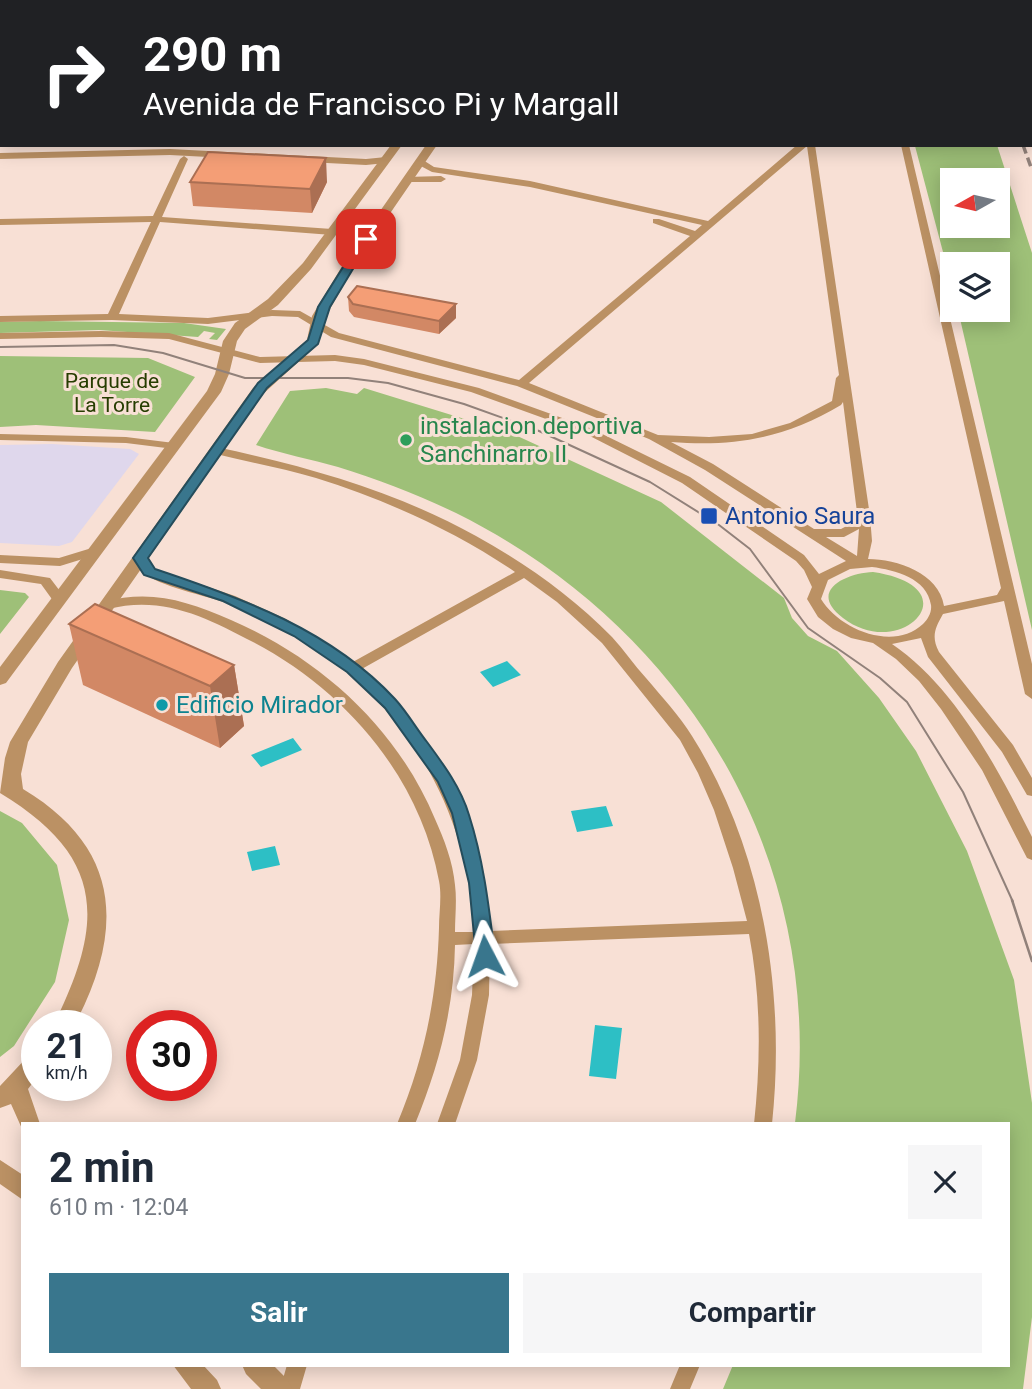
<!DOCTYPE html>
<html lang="es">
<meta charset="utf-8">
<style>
:root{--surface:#fff;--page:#f6f6f7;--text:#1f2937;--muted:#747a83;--accent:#39768d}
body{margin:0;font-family:Roboto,sans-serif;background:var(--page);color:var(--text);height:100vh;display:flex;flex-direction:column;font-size:26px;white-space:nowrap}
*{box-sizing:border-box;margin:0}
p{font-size:23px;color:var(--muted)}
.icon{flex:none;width:38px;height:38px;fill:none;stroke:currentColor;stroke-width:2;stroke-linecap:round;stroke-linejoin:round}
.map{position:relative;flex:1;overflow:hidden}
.side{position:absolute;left:21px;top:1122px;width:989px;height:245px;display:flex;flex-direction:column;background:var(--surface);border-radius:0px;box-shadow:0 4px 18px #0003}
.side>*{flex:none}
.hud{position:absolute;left:0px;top:0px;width:1032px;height:147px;box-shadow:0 4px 18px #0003;background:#202124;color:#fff;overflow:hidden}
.needle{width:46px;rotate:262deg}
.tools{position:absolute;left:940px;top:168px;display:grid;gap:14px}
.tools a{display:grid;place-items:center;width:70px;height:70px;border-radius:0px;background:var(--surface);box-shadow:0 4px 18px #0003;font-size:35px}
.speed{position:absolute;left:21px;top:1010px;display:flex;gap:14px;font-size:35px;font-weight:700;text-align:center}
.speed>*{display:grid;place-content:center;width:91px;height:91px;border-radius:50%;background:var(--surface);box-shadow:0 4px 18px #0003;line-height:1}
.speed small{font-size:18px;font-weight:400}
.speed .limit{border:10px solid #d22;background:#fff;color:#111}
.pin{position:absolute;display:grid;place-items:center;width:60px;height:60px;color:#fff;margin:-30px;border-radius:14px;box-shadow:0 4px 10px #0006}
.me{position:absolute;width:77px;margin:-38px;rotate:356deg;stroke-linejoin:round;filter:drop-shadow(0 0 5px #0008)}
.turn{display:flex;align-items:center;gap:24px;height:147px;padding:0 28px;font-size:32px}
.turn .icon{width:91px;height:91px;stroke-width:2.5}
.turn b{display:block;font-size:49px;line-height:60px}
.round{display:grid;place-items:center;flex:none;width:74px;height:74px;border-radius:0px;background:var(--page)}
.head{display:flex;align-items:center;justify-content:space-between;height:119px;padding:0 28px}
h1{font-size:42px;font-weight:700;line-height:52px}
.primary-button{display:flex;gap:14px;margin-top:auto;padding:14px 28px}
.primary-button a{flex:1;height:80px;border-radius:0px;background:var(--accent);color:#fff;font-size:28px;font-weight:700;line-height:80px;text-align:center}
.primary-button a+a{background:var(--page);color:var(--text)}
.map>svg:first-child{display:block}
.education{fill:#dfd7ec}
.green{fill:#9ec078;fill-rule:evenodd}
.water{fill:#2dbfc5}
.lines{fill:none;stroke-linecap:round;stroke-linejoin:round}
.minor{fill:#bb9164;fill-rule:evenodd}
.tertiary{fill:#bb9164;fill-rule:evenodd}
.tram-far1{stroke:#91817a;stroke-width:2}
.tram{stroke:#91817a;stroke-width:2.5}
.rail{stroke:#91817a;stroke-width:3.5;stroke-dasharray:9 4.5;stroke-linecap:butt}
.wall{fill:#d28865}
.shaded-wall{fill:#ab6f53}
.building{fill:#f49e76;stroke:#ab6f53;stroke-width:2}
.route{fill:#39768d;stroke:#254d5c;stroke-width:2}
.leisure-dot{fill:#2e9e5b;stroke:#f8e0d5;stroke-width:2.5}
.transit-dot{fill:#1a4fb4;stroke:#f8e0d5;stroke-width:2.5}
.culture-dot{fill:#0f9aa8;stroke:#f8e0d5;stroke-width:2.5}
.labels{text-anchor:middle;stroke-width:6;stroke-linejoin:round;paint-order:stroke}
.far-park-label{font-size:21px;fill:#263d00;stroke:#f8e0d5}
.leisure-label{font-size:24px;fill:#27864d;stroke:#f8e0d5;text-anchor:start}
.transit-label{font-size:24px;fill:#164399;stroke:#f8e0d5;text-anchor:start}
.culture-label{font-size:24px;fill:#0d838f;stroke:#f8e0d5;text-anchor:start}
</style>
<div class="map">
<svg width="1032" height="1389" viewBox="0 0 1032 1389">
<rect width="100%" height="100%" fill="#f8e0d5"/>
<path class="education" d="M 52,444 L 130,449 L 139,454 L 72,542 L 59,546 L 0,543 L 0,445 Z"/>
<path class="green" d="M 0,0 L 497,0 L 2,2 L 0,11 Z
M 997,145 L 1032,253 L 1032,630 L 958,310 L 998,310 L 998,264 L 952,264 L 952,286 L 915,146 ZM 952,180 L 998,180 L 998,226 L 952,226 Z
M 40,321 L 184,323 L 226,329 L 217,340 L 209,339 L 215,333 L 204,331 L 198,337 L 99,330 L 0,333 L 0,322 Z
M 0,356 L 148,358 L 195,377 L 155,432 L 36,425 L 0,427 Z
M 326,388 L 357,394 L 364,388 L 513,434 L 661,502 L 784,598 L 792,618 L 808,636 L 837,651 L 879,698 L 916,751 L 967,851 L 1014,980 L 1032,1103 L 1032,1317 L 1023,1389 L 723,1389 L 733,1365 L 1008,1365 L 1008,1124 L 795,1123 C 828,862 688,628 456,513 C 418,495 378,479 338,467 C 311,459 282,454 256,445 L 290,391 Z
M 873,572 C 974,587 901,663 843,618 C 807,591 846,573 873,572 Z
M 0,590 L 25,593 L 29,597 L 0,634 Z
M 0,811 L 22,823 L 57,865 L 69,920 L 55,982 L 14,1046 L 0,1057 Z"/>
<path class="water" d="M 507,661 L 521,675 L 493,687 L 480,672 Z
M 293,738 L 302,750 L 261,767 L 251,755 Z
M 606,806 L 613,826 L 577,832 L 571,811 Z
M 275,846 L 280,865 L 252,871 L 247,852 Z
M 595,1025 L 622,1028 L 616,1079 L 589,1076 Z"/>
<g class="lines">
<path class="minor" d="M 797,145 L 815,145 L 870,516 L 872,541 L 868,559 C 897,559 939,573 944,606 L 997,595 L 1001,588 L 901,145 L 909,145 L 1032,664 L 1032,699 L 1025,694 L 1004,601 L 943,614 C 935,628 931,637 939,652 L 1013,745 L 1032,778 L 1032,796 L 1027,795 L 1002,752 L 928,657 L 921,638 L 892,644 C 953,685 996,765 1028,829 L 1032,837 L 1032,860 L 1027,858 L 982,770 L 941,709 L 919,681 L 896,659 L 873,643 L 851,638 L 833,629 L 818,617 L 807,599 L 812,587 L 804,570 L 796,561 L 682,483 L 582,432 L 471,392 L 364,365 L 335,361 L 260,363 L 169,339 L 101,337 L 0,339 L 0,333 L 101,331 L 169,333 L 260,357 L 335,355 L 364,359 L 479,388 L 590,428 L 690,477 L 804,555 L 819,574 L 846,561 L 705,470 L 649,439 L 517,386 L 331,337 L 298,317 L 272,316 L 208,324 L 112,320 L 0,322 L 0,316 L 108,314 L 151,222 L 0,225 L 0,219 L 153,216 L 180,159 L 184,156 L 188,159 L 162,217 L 332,229 L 337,232 L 332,235 L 160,222 L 119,314 L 208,318 L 272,310 L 300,311 L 339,333 L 519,380 L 690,236 L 653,223 L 653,219 L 659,219 L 695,231 L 702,225 L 530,187 L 432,172 L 417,164 L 417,160 L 423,160 L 434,167 L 530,181 L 708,221 ZM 807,146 L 839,375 L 836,378 L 832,401 L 790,423 L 752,434 L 709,437 L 658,435 L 529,383 ZM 843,402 L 858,520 L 841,529 L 814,529 L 713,464 L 671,442 C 736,447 785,438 841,405 ZM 859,529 L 857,556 L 826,537 L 844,537 ZM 872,567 C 895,570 927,578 931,605 C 932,612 928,619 923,624 C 893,652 839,629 821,599 L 828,580 L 850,569 Z
M 170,149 L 366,159 L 386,157 L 390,160 L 386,163 L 366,165 L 170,155 L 0,159 L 0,153 Z
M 407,177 L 441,176 L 446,179 L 441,182 L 404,182 L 404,178 Z
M 0,434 L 126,437 L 174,443 L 180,446 L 174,449 L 126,443 L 0,440 Z
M 216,447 C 306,466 395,491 476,536 C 525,563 573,597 612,637 C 624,650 634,665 646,678 C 662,697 679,715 692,736 C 763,849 786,993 772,1124 L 754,1124 C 761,1060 761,997 749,934 L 490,944 L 489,995 L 477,1060 L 455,1124 L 437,1124 L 460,1060 L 472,995 L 474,944 L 455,945 C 454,1008 439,1066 415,1124 L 397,1124 C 424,1060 437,997 439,928 C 439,913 442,896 439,881 C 420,777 345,690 253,642 C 206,617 162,595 108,609 L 101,605 L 103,602 C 152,589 186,601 231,620 C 321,659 397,728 435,819 C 444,839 453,862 455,885 C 457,900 455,917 455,932 L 474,932 C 467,781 376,663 237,607 C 214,597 164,588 147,575 C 142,572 138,563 135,558 L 137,555 L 145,555 L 155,569 L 235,596 L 286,619 L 321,640 L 351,663 L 515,572 C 455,531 386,500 316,478 C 282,468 247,462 212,453 L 210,451 ZM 524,578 L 557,602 L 602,643 L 680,740 L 698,773 L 714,810 L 733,868 L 747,921 L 491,931 C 483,830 440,734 360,670 Z
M 95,547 L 101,551 L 99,554 L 60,566 L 0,563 L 0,555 L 59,558 Z
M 0,570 L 50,578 L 66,599 L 59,603 L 54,602 L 41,584 L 0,578 Z
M 287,1365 L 307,1365 L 300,1389 L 280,1389 Z
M 680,1365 L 700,1365 L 690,1389 L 670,1389 Z"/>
<path class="tertiary" d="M 504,0 L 514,0 L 503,2 Z
M 0,13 L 2,13 L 2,19 L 0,19 Z
M 2,49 L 2,56 L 0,56 L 0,50 Z
M 1031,130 L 1032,130 L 1032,136 L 1031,136 Z
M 391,145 L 402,145 L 311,269 L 278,305 L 245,329 L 237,341 L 229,374 L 221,392 L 6,683 L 0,685 L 0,667 L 207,391 L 215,374 L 223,341 L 235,323 L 268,299 L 303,263 Z
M 426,145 L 437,145 L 356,263 L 326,316 L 318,344 L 263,394 L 72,668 L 28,742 L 21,774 L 23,789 C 123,849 124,931 74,1026 L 53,1026 C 105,922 106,857 0,793 L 5,758 L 10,742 L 58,662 L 253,388 L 307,340 L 312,316 L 344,263 Z
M 37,1052 L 37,1077 L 28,1089 L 40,1124 L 23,1124 L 23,1131 L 11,1104 L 0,1108 L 0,1086 L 29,1055 Z
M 0,1160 L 23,1175 L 23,1200 L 0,1184 Z
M 173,1365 L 203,1365 L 217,1380 L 221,1389 L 191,1389 Z
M 242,1365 L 273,1365 L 288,1380 L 292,1389 L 261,1389 L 246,1374 Z"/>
<path class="tram-far1" d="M 0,347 L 114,345 L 163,353 L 245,378 L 348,378 L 388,383 L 464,404 L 539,431 L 650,482 L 719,525 L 750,549 L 808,628 L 880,678 L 907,702 L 963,792 L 1013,902"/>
<path class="tram" d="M 1012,900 L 1032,961"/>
<path class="rail" d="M 1031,66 L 1032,69
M 1031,132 L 1032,135
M 1023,145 L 1032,170"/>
</g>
<path class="wall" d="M 190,182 L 327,182 L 312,213 L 193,206 Z
M 348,297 L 456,304 L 456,318 L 439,334 L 354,317 L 349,311 Z
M 69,624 L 234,665 L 244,726 L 220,748 L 83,685 Z"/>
<path class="shaded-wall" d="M 326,158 L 327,182 L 312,213 L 310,189 Z
M 456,304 L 456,318 L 439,334 L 439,321 Z
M 234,665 L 244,726 L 220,748 L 210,686 Z"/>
<path class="building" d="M 680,0 L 808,0 L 808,2 L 679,2 Z
M 208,152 L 326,158 L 310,189 L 190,182 Z
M 357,286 L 456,304 L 439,321 L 353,304 L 348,297 Z
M 95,604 L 234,665 L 210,686 L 69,624 Z"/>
<path class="route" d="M 362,237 L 371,239 L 330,307 L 318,344 L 267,388 L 148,558 L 155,569 C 242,598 331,630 395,699 C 407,712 416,728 427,742 C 444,765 461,788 469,815 C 484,862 489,908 495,956 L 485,964 L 476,956 L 469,883 L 452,813 L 438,782 L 385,708 L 347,672 L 294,636 L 223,601 L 144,575 L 133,558 L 258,383 L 308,340 L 318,307 Z"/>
<circle class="leisure-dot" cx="406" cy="440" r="7"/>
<rect class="transit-dot" x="700" y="507" width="18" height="18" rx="3.5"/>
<circle class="culture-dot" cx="162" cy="705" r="7"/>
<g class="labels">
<g class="far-park-label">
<text x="112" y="388">Parque de<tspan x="112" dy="24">La Torre</tspan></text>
</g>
<g class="leisure-label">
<text x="420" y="434">instalacion deportiva<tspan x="420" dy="28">Sanchinarro II</tspan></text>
</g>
<g class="transit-label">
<text x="725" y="524">Antonio Saura</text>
</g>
<g class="culture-label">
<text x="176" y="713">Edificio Mirador</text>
</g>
</g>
</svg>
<div class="tools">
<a><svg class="needle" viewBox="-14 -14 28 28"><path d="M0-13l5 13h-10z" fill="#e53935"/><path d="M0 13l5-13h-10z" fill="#747a83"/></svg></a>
<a><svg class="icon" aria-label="layers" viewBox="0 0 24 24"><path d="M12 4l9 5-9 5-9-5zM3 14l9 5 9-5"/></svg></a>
</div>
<div class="speed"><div>21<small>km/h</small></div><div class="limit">30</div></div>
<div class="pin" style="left:366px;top:239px;background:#d93025"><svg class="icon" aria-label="arrive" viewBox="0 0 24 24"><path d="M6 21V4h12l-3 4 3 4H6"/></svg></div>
<svg class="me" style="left:485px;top:956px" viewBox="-20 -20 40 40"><path d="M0-17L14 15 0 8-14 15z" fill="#39768d" stroke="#fff" stroke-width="4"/></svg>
<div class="hud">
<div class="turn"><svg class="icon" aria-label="right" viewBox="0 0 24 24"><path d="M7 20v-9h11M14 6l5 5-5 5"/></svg><div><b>290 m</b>Avenida de Francisco Pi y Margall</div></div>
</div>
<section class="side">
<div class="head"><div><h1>2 min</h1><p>610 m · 12:04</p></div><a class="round"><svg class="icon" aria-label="close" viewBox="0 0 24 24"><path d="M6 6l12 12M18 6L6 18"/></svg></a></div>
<div class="primary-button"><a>Salir</a><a>Compartir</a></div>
</section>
</div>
